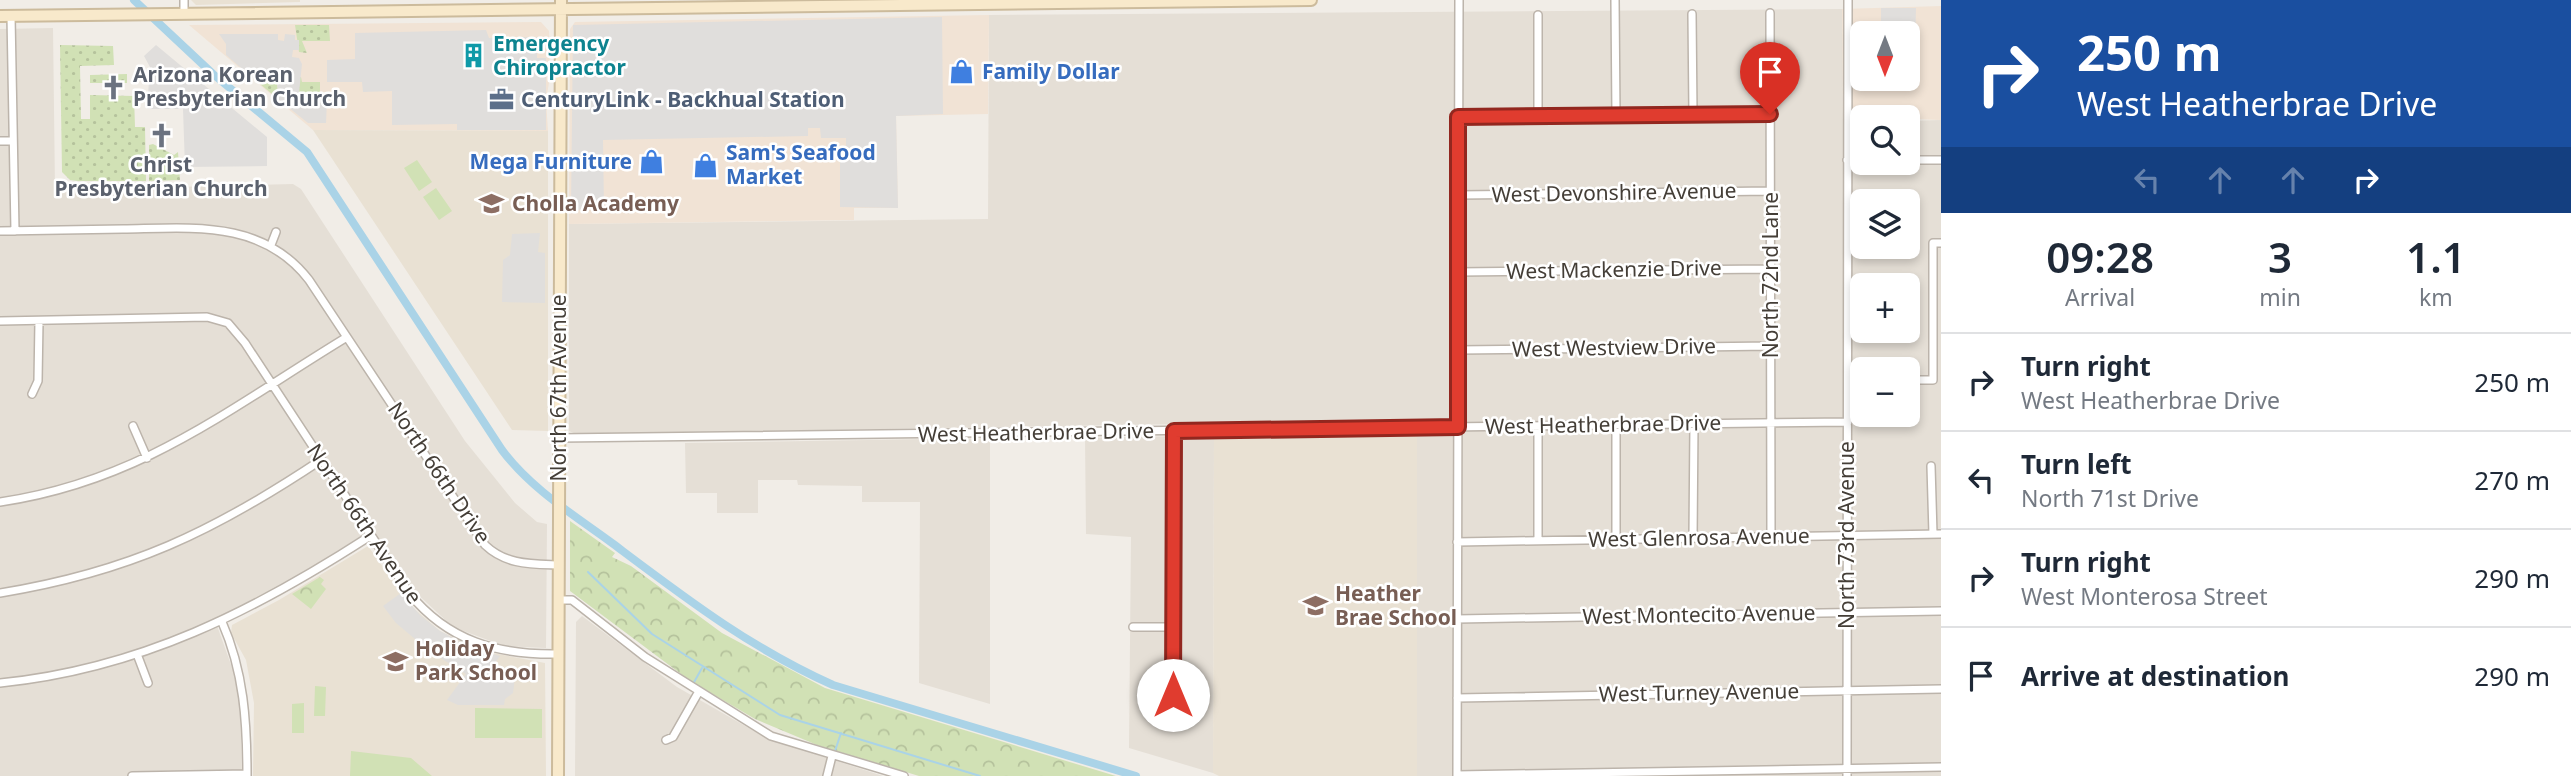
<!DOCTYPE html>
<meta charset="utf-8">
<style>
:root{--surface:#fff;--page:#f2f2f3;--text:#1f2937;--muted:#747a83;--line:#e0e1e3}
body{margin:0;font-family:"Noto Sans",sans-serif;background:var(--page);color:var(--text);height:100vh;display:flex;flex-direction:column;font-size:26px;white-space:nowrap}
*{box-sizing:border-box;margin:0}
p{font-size:23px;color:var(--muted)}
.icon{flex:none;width:38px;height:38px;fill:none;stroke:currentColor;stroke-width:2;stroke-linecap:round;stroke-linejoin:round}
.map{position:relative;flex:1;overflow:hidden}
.drawer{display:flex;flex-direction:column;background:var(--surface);width:630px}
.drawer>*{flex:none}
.guide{background:#1a4fa0;color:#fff;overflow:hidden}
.needle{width:46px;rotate:180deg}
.controls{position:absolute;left:1850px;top:21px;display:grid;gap:14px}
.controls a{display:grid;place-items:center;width:70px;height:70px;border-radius:10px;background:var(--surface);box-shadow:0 4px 10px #0003;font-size:35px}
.pin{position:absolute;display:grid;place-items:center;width:60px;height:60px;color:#fff;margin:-72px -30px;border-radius:50% 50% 50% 0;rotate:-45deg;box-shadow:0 0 7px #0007}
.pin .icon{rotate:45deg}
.me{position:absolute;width:77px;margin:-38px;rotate:0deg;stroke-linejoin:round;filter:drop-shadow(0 0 5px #0008)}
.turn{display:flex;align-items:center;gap:24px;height:147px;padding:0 21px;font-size:32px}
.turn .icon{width:91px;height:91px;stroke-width:2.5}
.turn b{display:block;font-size:49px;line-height:60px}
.lanes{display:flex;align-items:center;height:66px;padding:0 21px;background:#0003;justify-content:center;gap:35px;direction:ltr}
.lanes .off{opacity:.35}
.eta{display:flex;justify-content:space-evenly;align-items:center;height:119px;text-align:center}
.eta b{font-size:42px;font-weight:600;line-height:49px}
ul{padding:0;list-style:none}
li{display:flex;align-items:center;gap:21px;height:98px;padding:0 21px;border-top:2px solid var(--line)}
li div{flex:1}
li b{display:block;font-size:26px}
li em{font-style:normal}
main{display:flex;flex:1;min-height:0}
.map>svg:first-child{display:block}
.residential{fill:#e5dfd6;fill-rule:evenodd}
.commercial{fill:#f1e3d5;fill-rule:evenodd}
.education{fill:#e9e1d3}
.grass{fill:url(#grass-dots)}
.forest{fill:url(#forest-crowns)}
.garden{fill:#d1e1b5}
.parking{fill:#e0dedc}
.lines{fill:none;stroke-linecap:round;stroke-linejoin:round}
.stream{stroke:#aad3e7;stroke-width:2}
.canal{stroke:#aad3e7;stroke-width:8}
.street-casing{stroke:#bcb4ab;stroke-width:10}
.secondary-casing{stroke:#ccbb9c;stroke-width:14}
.street{stroke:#fff;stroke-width:7}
.secondary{stroke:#f8e9cb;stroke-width:10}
.route-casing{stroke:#92271f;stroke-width:18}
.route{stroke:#e03c2f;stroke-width:12}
.labels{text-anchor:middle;stroke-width:5;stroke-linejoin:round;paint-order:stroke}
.culture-label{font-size:21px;font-weight:bold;fill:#0d838f;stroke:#fff;text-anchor:start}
.shop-label{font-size:21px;font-weight:bold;fill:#366cbe;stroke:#fff;text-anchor:start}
.worship-label{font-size:21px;font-weight:bold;fill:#5b616d;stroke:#fff;text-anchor:start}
.service-label{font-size:21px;font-weight:bold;fill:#4e5e75;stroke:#fff;text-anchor:start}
.street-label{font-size:21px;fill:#443e37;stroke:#fff}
.education-label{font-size:21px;font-weight:bold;fill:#785e54;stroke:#fff;text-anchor:start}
</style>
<main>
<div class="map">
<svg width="1941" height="776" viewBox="0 0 1941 776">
<defs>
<pattern id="grass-dots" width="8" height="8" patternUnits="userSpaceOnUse" patternTransform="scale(1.75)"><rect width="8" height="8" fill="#d1e1b5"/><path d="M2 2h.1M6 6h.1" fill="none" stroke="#b5c29c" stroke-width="1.8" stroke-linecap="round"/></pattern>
<pattern id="forest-crowns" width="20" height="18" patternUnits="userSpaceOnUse" patternTransform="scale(1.75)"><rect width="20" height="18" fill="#d1e1b5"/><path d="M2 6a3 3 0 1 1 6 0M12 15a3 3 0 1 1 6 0" fill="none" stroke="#b5c29c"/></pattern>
</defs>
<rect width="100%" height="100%" fill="#f1ede7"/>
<path class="residential" d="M 1842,9 L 1843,121 L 1862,121 L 1862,163 L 1908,163 L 1908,121 L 1941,120 L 1941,776 L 1417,776 L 1417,420 L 576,434 L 569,431 L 569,224 L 988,219 L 989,15 ZM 1862,201 L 1908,201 L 1908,247 L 1862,247 ZM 1862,285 L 1908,285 L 1908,331 L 1862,331 ZM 1862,369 L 1908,369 L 1908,415 L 1862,415 Z
M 53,28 L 55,190 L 293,184 L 301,189 L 465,441 L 515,503 L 537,522 L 547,524 L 546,648 L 504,646 L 453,627 L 414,591 L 372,529 L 290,581 L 215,620 L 235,676 L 240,699 L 242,776 L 0,776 L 0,29 Z
M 1186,436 L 1214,438 L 1213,773 L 1129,748 L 1131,537 L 1086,534 L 1085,438 Z
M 990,438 L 990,704 L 919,683 L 920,502 L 862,502 L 862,486 L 798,485 L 797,480 L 758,480 L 758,513 L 717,513 L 717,493 L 686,493 L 685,443 Z
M 582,616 L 677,687 L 766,738 L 883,776 L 575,776 L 576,622 Z"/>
<path class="commercial" d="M 1941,6 L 1941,120 L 1862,117 L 1862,121 L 1843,121 L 1842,9 ZM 1862,33 L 1908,33 L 1908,79 L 1862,79 Z
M 989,15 L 988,114 L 896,116 L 898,208 L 854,208 L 854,220 L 569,224 L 570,29 L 575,22 Z
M 541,22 L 549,31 L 550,77 L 546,100 L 548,131 L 313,130 L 189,25 Z"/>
<path class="education" d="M 191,0 L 300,0 L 300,2 L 196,5 Z
M 313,130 L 548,131 L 548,431 L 512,430 Z
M 1417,436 L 1417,776 L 1219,776 L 1213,773 L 1214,438 Z
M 368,546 L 411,606 L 440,631 L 482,651 L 545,663 L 546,776 L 253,776 L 254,703 L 246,660 L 231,633 L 232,625 L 279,600 Z"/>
<path class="grass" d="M 295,25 L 329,25 L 330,41 L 302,41 L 307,53 L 299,52 Z
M 60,45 L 113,46 L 114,65 L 80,66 L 81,119 L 90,119 L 90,95 L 134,96 L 135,127 L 145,127 L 146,181 L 78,181 L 70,180 L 62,172 Z
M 127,74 L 127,83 L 90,83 L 90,75 Z
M 298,77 L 301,77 L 302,82 L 320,82 L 320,96 L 317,93 L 299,93 Z
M 277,78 L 278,99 L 254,79 Z
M 153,144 L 174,155 L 178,152 L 180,180 L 149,181 L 149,145 Z"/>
<path class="forest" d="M 570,521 L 615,553 L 612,557 L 631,566 L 722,633 L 825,688 L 1116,776 L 919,776 L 817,745 L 755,719 L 689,680 L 570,591 Z
M 320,577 L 324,580 L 321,584 L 326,589 L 311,609 L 292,594 Z"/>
<path class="garden" d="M 417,160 L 432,182 L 419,191 L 404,168 Z
M 436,188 L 452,211 L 439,220 L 423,197 Z
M 315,686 L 326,687 L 325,716 L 314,716 Z
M 304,703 L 304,733 L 292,733 L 292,704 Z
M 475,708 L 542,709 L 542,738 L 475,738 Z
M 351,751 L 411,758 L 432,776 L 350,776 Z"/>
<path class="parking" d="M 1881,8 L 1916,8 L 1914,88 L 1881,88 L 1881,79 L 1908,79 L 1908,33 L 1881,33 Z
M 942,17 L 943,114 L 896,116 L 898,208 L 840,207 L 840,149 L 846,148 L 846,138 L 821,138 L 820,128 L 808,128 L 808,136 L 603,140 L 604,209 L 571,210 L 573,25 Z
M 486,30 L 489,38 L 537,37 L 537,58 L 546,58 L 546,130 L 457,130 L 457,124 L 392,125 L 392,91 L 363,92 L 362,82 L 327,82 L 327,60 L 355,59 L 355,33 Z
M 219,34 L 278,34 L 278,40 L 284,41 L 285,34 L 295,35 L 295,40 L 299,40 L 299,50 L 293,50 L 292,57 L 299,58 L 302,64 L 299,93 L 318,93 L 318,99 L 327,100 L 326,123 L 308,123 L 278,99 L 277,79 L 254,79 L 226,55 L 226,44 Z
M 156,45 L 267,137 L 267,166 L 185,167 L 183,109 L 147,109 L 150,67 L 144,56 Z
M 540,233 L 538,252 L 545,253 L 545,303 L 502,302 L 503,260 L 510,255 L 512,234 Z
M 401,593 L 420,615 L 440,631 L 470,647 L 500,656 L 489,671 L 513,673 L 515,678 L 513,693 L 505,699 L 504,705 L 458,705 L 447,700 L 466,674 L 428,650 L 396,623 L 383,606 Z"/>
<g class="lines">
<path class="stream" d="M 588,572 L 652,634 L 780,715 L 980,776
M 693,684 L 702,668
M 835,751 L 841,733"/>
<path class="canal" d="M 134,0 L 213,74 L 307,152 L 502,450 C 531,489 574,515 612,543 C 684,597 750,648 833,685 L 1136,776"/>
<defs>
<path id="street" d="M 1615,0 L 1616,115
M 184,13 L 184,0
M 1770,13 L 1771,537
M 1692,14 L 1693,114
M 1538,15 L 1538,116
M 11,16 L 15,231
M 1458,117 L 1770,114
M 0,141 L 13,141
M 1847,160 L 1862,160
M 1908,160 L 1941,160
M 1458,195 L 1770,191
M 0,231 C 41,230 82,230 123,229 C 191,228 262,219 309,280 L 485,545 C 506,565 531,564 558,565
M 271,245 L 276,232
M 1458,272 L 1771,269
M 0,321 L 207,317 L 228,323 L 245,343 L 409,593 C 448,641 497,655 558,654
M 1458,350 L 1771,346
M 1908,380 L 1933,380 L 1933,243 L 1941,243
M 1848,381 L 1862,381
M 32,394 L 38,381 L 39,321
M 133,426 L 147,458
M 559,438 L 1848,422
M 1931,466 L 1933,534
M 0,502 C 142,481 230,408 347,337
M 1693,538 L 1694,424
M 1538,540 L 1538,426
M 1616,540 L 1616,425
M 1457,542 L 1941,534
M 0,593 C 129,572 213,532 321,460
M 558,600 L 572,600 L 645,657 L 771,736 L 904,776
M 1457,619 L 1941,611
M 222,622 C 244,672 247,722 247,776
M 1133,627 L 1173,627
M 137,654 L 148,683
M 0,683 C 140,669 254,611 370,536
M 1457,698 L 1941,689
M 1173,717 L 1174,431
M 666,740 L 673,737 L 698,693
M 1457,775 L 1941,767
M 132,776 L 247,774
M 827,776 L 832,756
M 1457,776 L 1459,0
M 1847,776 L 1848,0"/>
<path id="secondary" d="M 0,16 L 1311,0
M 558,776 L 561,0"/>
</defs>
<use href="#street" class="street-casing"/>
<use href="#secondary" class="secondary-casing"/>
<use href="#street" class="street"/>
<use href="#secondary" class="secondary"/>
</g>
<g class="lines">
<defs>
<path id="route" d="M 1173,695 L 1174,431 L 1458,427 L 1458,117 L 1770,114"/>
</defs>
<use href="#route" class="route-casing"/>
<use href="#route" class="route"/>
</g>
<defs>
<symbol id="building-bare" viewBox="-9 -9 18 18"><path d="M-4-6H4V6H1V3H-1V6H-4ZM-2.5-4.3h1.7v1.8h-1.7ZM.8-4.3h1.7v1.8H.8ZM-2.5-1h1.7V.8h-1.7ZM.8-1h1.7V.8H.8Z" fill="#0f9aa8" stroke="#fff" stroke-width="2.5" paint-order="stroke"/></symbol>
<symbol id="shop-bare" viewBox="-9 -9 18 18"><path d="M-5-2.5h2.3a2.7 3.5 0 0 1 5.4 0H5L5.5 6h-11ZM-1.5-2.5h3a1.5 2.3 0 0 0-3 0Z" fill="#3f7fe0" stroke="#fff" stroke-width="2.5" paint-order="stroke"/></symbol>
<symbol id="church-bare" viewBox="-9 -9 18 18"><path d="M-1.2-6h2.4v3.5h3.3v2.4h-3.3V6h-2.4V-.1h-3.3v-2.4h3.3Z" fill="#6b7280" stroke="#fff" stroke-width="2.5" paint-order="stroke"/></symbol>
<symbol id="office-bare" viewBox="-9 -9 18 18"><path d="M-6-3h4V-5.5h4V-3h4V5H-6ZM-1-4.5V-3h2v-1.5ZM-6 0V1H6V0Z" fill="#5c6f8a" stroke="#fff" stroke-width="2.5" paint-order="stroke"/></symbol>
<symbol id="school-bare" viewBox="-9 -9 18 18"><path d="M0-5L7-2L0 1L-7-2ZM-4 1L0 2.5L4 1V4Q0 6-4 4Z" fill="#8d6e63" stroke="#fff" stroke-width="2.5" paint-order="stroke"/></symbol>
</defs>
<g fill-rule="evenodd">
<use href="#building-bare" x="456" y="38" width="35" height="35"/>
<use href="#shop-bare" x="944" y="54" width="35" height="35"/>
<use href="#church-bare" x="96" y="70" width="35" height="35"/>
<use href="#office-bare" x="484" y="82" width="35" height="35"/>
<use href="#church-bare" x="144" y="118" width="35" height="35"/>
<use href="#shop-bare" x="634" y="144" width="35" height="35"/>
<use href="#shop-bare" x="688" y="148" width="35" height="35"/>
<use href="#school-bare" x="474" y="186" width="35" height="35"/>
<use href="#school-bare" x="1298" y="588" width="35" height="35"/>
<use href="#school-bare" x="378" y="644" width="35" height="35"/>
</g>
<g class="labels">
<g class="culture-label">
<text x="493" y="51">Emergency<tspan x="493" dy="24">Chiropractor</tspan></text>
</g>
<g class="shop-label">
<text x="982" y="79">Family Dollar</text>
<text x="726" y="160">Sam's Seafood<tspan x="726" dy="24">Market</tspan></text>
<text x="632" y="169" text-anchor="end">Mega Furniture</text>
</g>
<g class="worship-label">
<text x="133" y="82">Arizona Korean<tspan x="133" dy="24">Presbyterian Church</tspan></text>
<text x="161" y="172" text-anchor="middle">Christ<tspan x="161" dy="24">Presbyterian Church</tspan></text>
</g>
<g class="service-label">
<text x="521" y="107">CenturyLink - Backhual Station</text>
</g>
<g class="street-label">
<text transform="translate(1614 193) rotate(-1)" y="7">West Devonshire Avenue</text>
<text transform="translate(1614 270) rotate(-1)" y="7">West Mackenzie Drive</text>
<text transform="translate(1771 275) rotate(-90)" y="7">North 72nd Lane</text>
<text transform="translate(1614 348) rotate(-1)" y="7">West Westview Drive</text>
<text transform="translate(559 388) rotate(-90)" y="7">North 67th Avenue</text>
<text transform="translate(1603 425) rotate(-1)" y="7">West Heatherbrae Drive</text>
<text transform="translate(1036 433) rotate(-1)" y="7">West Heatherbrae Drive</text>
<text transform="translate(439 473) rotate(56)" y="7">North 66th Drive</text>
<text transform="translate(364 524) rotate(56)" y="7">North 66th Avenue</text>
<text transform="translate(1847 535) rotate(-90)" y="7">North 73rd Avenue</text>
<text transform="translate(1699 538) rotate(-1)" y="7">West Glenrosa Avenue</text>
<text transform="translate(1699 615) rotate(-1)" y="7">West Montecito Avenue</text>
<text transform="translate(1699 693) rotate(-1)" y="7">West Turney Avenue</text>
</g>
<g class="education-label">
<text x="512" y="211">Cholla Academy</text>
<text x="1335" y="601">Heather<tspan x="1335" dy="24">Brae School</tspan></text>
<text x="415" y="656">Holiday<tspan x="415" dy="24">Park School</tspan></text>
</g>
</g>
</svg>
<div class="controls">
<a><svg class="needle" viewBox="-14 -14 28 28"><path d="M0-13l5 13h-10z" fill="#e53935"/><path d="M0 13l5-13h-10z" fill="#747a83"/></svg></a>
<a><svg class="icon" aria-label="search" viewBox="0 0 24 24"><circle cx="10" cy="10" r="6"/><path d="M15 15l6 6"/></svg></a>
<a><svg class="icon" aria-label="layers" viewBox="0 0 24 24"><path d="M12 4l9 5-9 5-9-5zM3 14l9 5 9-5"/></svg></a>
<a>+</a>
<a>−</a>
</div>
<div class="pin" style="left:1770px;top:114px;background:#d93025"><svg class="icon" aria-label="arrive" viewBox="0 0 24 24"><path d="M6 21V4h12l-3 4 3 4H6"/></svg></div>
<svg class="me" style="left:1173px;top:695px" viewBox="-20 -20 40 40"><circle r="19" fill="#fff"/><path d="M0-13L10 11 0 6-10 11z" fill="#e03c2f"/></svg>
</div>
<section class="drawer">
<div class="guide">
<div class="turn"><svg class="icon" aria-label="right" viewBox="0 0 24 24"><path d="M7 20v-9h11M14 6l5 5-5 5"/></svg><div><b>250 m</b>West Heatherbrae Drive</div></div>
<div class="lanes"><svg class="icon off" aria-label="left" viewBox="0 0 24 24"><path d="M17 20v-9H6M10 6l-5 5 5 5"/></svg><svg class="icon off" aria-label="ahead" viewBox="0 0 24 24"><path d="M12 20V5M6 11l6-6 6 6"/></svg><svg class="icon off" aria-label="ahead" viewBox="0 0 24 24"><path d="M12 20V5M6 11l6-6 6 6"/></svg><svg class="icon" aria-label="right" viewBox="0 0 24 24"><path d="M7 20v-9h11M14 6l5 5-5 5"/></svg></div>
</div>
<div class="eta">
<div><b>09:28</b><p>Arrival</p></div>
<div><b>3</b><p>min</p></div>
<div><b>1.1</b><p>km</p></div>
</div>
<ul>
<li><svg class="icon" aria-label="right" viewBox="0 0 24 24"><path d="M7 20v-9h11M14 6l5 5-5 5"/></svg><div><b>Turn right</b><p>West Heatherbrae Drive</p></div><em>250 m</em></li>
<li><svg class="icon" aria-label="left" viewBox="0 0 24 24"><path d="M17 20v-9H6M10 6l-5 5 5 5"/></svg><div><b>Turn left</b><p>North 71st Drive</p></div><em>270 m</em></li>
<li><svg class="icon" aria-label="right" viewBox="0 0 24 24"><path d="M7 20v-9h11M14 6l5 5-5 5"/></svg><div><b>Turn right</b><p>West Monterosa Street</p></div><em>290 m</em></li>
<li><svg class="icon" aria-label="arrive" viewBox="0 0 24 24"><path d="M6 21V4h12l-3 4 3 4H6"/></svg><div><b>Arrive at destination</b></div><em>290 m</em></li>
</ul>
</section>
</main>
